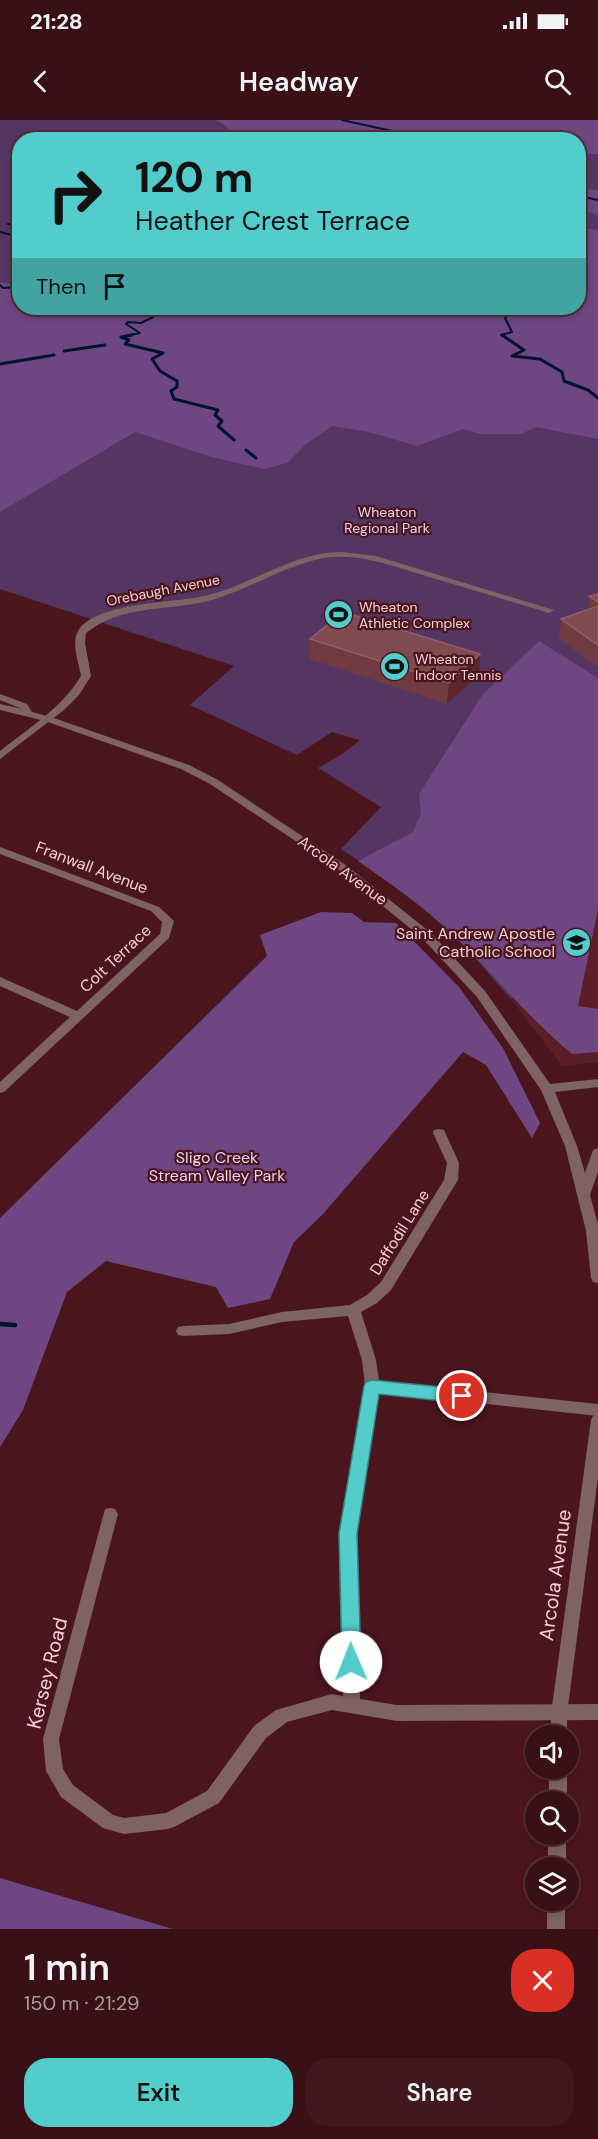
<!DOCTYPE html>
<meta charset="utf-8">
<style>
:root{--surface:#381016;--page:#3f191f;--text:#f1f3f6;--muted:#ab9da1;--line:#523035;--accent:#52cdcc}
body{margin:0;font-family:"DM Sans",sans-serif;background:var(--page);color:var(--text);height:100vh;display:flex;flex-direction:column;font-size:22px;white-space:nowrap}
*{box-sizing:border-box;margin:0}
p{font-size:20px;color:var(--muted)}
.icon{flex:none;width:33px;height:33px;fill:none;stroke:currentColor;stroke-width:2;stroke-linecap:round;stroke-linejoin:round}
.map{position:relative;height:1809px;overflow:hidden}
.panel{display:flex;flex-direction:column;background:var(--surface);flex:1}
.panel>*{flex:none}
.guide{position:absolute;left:12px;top:12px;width:574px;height:183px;border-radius:24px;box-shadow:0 3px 9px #0003,0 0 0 2px var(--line);background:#52cdcc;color:#111;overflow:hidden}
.buttons{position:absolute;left:525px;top:1605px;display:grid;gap:12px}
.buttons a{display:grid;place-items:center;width:54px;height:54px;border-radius:50%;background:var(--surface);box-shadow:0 3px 9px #0003,0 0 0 2px var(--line);font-size:30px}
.pin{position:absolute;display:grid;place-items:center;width:51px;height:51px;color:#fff;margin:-26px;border:3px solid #fff;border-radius:50%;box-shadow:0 2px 6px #0007}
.me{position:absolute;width:66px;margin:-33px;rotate:359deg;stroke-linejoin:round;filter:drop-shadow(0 0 4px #0008)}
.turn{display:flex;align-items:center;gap:21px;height:126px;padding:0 24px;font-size:27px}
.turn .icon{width:78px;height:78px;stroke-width:2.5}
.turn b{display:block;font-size:42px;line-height:51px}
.then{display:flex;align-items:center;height:57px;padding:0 24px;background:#0003;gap:12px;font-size:22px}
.round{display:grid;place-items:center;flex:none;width:63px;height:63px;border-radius:24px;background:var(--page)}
.head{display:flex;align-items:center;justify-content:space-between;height:102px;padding:0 24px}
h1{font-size:36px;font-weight:600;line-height:45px}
.button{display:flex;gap:12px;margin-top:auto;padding:12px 24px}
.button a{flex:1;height:69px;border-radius:24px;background:var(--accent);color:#111;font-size:24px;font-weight:600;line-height:69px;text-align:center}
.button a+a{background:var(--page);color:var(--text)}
.status{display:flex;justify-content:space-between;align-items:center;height:42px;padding:0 30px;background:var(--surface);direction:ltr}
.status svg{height:16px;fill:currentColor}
header{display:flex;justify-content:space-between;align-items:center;height:78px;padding:0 24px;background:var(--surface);font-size:27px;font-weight:600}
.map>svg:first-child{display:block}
.built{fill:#5a1e27}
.green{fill:#553663;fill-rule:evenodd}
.forest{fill:#6e4681}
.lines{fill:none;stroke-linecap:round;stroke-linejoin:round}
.stream-far2{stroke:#00132f;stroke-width:2}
.stream-far1{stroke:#00132f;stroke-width:3}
.stream{stroke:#00132f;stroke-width:4.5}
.minor{fill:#7e6264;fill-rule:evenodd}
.tertiary{fill:#7e6264;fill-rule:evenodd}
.wall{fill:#713a41}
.shaded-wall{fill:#5c252c}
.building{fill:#7f4a51;stroke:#915f65;stroke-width:1.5}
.route{fill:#52cdcc;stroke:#358585;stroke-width:1.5}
.labels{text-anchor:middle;stroke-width:4.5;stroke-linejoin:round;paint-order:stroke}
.far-park-label{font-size:14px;fill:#e8d1f4;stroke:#4b151e}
.far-street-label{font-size:14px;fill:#f4d0d2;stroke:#4b151e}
.far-poi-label{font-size:14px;fill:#f4d0d2;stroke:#4b151e;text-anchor:start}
.street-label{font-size:16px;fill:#f4d0d2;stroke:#4b151e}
.poi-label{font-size:16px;fill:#f4d0d2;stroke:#4b151e;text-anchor:end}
.park-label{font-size:16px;fill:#e8d1f4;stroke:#4b151e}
.near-street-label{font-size:20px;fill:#f4d0d2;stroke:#4b151e}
</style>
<div class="status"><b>21:28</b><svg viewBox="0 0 49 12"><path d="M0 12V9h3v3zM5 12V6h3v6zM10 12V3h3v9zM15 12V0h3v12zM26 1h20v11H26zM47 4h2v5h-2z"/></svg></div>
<header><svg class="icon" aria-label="back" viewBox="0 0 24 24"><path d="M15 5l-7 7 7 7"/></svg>Headway<svg class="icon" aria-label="search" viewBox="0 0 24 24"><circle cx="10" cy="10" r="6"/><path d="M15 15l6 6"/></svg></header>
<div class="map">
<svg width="598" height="1809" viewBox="0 0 598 1809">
<rect width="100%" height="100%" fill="#4b151e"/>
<path class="built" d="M 598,764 L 598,942 L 562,946 L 511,879 Z"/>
<path class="green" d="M 0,0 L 598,0 L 598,764 L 511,879 C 496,863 483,846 468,830 C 430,791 386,759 341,729 L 381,687 L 318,648 L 344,633 L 360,620 L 332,612 L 297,635 L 190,585 L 234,546 L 0,469 ZM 20,20 L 579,20 L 579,188 L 20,188 Z"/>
<path class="forest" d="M 215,0 L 598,0 L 598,34 L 579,34 L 579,20 L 229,19 L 234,19 C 230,10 225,3 215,0 Z
M 579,68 L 598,70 L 598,95 L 579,89 Z
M 586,108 L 598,110 L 598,319 L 536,307 L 521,314 L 480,314 L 463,309 L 417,326 L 369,312 L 332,306 L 306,324 L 287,343 L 264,349 L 212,337 L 135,312 L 0,392 L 0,162 L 19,165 L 20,188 L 579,188 L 579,117 L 589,112 Z
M 539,521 L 598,558 L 598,789 L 578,886 L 598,889 L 598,932 L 572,934 C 520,891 480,836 429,793 C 406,774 382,758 358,741 L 413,712 L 421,693 L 419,674 L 483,574 Z
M 321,792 L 352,793 L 364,802 L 396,803 L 459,867 L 503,928 L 540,1003 L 532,1018 L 486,945 L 463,932 L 323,1094 L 294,1122 L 270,1179 L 228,1188 L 216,1167 L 106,1141 L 67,1172 L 23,1290 L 0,1327 L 0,1098 L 267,836 L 260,815 Z
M 0,1758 L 173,1809 L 0,1809 Z"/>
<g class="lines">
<path class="stream-far2" d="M 342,0 L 433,20
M 579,76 L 598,80
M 8,104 L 20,106
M 0,112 L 20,117
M 0,165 L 3,168 L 20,167
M 79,188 L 82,188
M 93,188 L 120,191
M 133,192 L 162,191
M 125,216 L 140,213 L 126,204 L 128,202 L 141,203 L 153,197 L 152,195 L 178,188
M 503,216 L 501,215 L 512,212 L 505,198 L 509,194 L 508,188"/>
<path class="stream-far1" d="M 132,215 L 121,217 L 129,220 L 125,224 L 163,233 L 152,239 L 160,251 L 177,261 L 177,267 L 171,271 L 174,279 L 218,290 L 215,295 L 222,301 L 218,306 L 234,320
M 502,215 L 524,230 L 512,236 L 540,239 L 562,252 L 564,261 L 588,270 L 598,278
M 64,231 L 105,225
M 0,244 L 54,235
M 246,330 L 256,338"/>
<path class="stream" d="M 0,1204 L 15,1205"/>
<path class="minor" d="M 342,432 L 376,436 L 554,490 L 549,493 L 546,492 C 509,481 473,470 436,459 C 401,449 361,432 324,438 C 282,446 246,472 204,482 C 163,491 121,485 86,513 L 85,523 L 91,556 L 79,575 L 64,590 L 0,639 L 0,631 C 29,608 62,588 81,556 C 79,544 71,523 78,511 C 95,483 169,483 199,477 C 248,468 291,432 342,432 Z
M 0,727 L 159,787 L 174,801 L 169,818 L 4,972 L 0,973 L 0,962 L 70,897 L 0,866 L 0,857 L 77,891 L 160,814 L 162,802 L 151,791 L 0,734 Z
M 439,1009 L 444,1010 L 459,1043 L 458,1060 L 391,1170 L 377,1183 L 361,1192 L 376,1240 L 379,1261 L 598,1284 L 598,1296 L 378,1272 L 356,1414 L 360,1579 L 397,1585 L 598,1584 L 598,1600 L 397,1601 L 332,1590 L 287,1602 L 266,1618 L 219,1683 L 174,1707 L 168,1709 L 124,1714 L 103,1708 L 61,1677 L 46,1651 L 43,1619 L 105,1389 L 110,1388 L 115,1389 L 118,1394 L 59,1619 L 63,1649 L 73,1665 L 113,1695 L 124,1698 L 166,1693 L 207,1671 L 254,1606 L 276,1590 L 332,1574 L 343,1576 L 340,1414 L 365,1266 L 362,1240 L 348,1196 L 282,1202 L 229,1214 L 183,1216 L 178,1215 L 176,1211 L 178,1207 L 183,1206 L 229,1204 L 282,1192 L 350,1185 L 367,1175 L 381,1162 L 444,1060 L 447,1043 L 433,1013 L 434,1010 Z"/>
<path class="tertiary" d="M 0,574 L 27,584 L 32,592 L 51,597 L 189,645 L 218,660 L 347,746 L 430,812 L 485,871 L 550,964 L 598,959 L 598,967 L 555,972 L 577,1026 L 585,1053 L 593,1030 L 598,1028 L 598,1052 L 590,1075 L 598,1104 L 598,1163 L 593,1162 L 591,1158 L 586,1111 L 565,1026 L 541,970 L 477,877 L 422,818 L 339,750 L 210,664 L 181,649 L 45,601 L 0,590 L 0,584 L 22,589 L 0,580 Z
M 598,1294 L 598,1357 L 567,1594 L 567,1616 L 551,1616 L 551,1594 L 591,1300 L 593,1296 Z
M 549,1648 L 567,1648 L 567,1682 L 549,1682 Z
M 548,1714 L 566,1714 L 566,1748 L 548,1748 Z
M 547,1780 L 565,1780 L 565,1809 L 547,1809 Z"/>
</g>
<path class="wall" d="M 598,474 L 598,547 L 559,519 L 561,499 L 588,490 L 589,476 Z
M 310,519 L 479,555 L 447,584 L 310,539 Z"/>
<path class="shaded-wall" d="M 480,534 L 479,555 L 447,584 L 449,563 Z"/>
<path class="building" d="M 598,474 L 598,482 L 589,476 Z
M 598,486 L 598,525 L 561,499 Z
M 343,492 L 480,534 L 449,563 L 310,519 Z"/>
<path class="route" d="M 372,1260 L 462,1269 L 468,1271 L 471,1276 L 468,1281 L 462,1283 L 379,1274 L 357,1414 L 361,1542 L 358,1547 L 351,1550 L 345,1547 L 342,1542 L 339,1414 L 364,1266 L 366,1262 Z"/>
<defs>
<symbol id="stadium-disc" viewBox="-11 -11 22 22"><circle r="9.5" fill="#52cdcc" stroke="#4b151e"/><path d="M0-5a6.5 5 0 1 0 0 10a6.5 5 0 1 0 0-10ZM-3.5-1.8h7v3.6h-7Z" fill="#111"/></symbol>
<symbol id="school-disc" viewBox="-11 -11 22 22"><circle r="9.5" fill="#52cdcc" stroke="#4b151e"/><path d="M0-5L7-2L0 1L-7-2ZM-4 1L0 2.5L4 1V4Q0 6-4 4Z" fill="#111"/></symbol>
</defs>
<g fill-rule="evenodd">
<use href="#stadium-disc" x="322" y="478" width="33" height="33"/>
<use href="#stadium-disc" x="378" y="530" width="33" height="33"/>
<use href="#school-disc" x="560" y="806" width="33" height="33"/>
</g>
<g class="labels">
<g class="far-park-label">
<text x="387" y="397">Wheaton<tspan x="387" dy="16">Regional Park</tspan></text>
</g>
<g class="far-street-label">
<text transform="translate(163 470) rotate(-11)" y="5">Orebaugh Avenue</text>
</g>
<g class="far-poi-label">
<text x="359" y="492">Wheaton<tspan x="359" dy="16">Athletic Complex</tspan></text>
<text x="415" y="544">Wheaton<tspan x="415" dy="16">Indoor Tennis</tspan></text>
</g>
<g class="street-label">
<text transform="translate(92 747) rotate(21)" y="6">Franwall Avenue</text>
<text transform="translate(343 750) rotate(36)" y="6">Arcola Avenue</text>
<text transform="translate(115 838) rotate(-43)" y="6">Colt Terrace</text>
<text transform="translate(399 1112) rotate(-58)" y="6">Daffodil Lane</text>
</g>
<g class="poi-label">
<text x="555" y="819">Saint Andrew Apostle<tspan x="555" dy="18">Catholic School</tspan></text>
</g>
<g class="park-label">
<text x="217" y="1043">Sligo Creek<tspan x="217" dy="18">Stream Valley Park</tspan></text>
</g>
<g class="near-street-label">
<text transform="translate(555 1455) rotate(-82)" y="7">Arcola Avenue</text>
<text transform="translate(47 1553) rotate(-76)" y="7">Kersey Road</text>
</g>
</g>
</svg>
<div class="buttons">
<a><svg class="icon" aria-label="sound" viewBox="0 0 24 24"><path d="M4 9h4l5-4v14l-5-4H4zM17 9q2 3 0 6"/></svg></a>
<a><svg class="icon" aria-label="search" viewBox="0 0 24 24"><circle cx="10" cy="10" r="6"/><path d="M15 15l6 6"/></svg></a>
<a><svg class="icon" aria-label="layers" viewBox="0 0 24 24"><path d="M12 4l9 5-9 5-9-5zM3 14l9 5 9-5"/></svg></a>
</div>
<div class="pin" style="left:462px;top:1276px;background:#d93025"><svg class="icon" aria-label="arrive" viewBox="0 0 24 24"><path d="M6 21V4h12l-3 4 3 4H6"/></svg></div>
<svg class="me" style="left:351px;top:1542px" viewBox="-20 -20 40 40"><circle r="19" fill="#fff"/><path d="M0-13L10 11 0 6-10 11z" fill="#52cdcc"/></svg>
<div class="guide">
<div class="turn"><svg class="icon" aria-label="right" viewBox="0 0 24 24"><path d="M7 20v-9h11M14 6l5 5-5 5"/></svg><div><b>120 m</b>Heather Crest Terrace</div></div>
<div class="then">Then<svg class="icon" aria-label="arrive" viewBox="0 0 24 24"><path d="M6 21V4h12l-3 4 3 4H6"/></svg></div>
</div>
</div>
<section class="panel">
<div class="head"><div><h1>1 min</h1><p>150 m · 21:29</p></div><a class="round" style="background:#d93025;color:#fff"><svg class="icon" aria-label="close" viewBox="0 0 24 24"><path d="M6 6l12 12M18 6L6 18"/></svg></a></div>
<div class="button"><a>Exit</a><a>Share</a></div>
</section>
